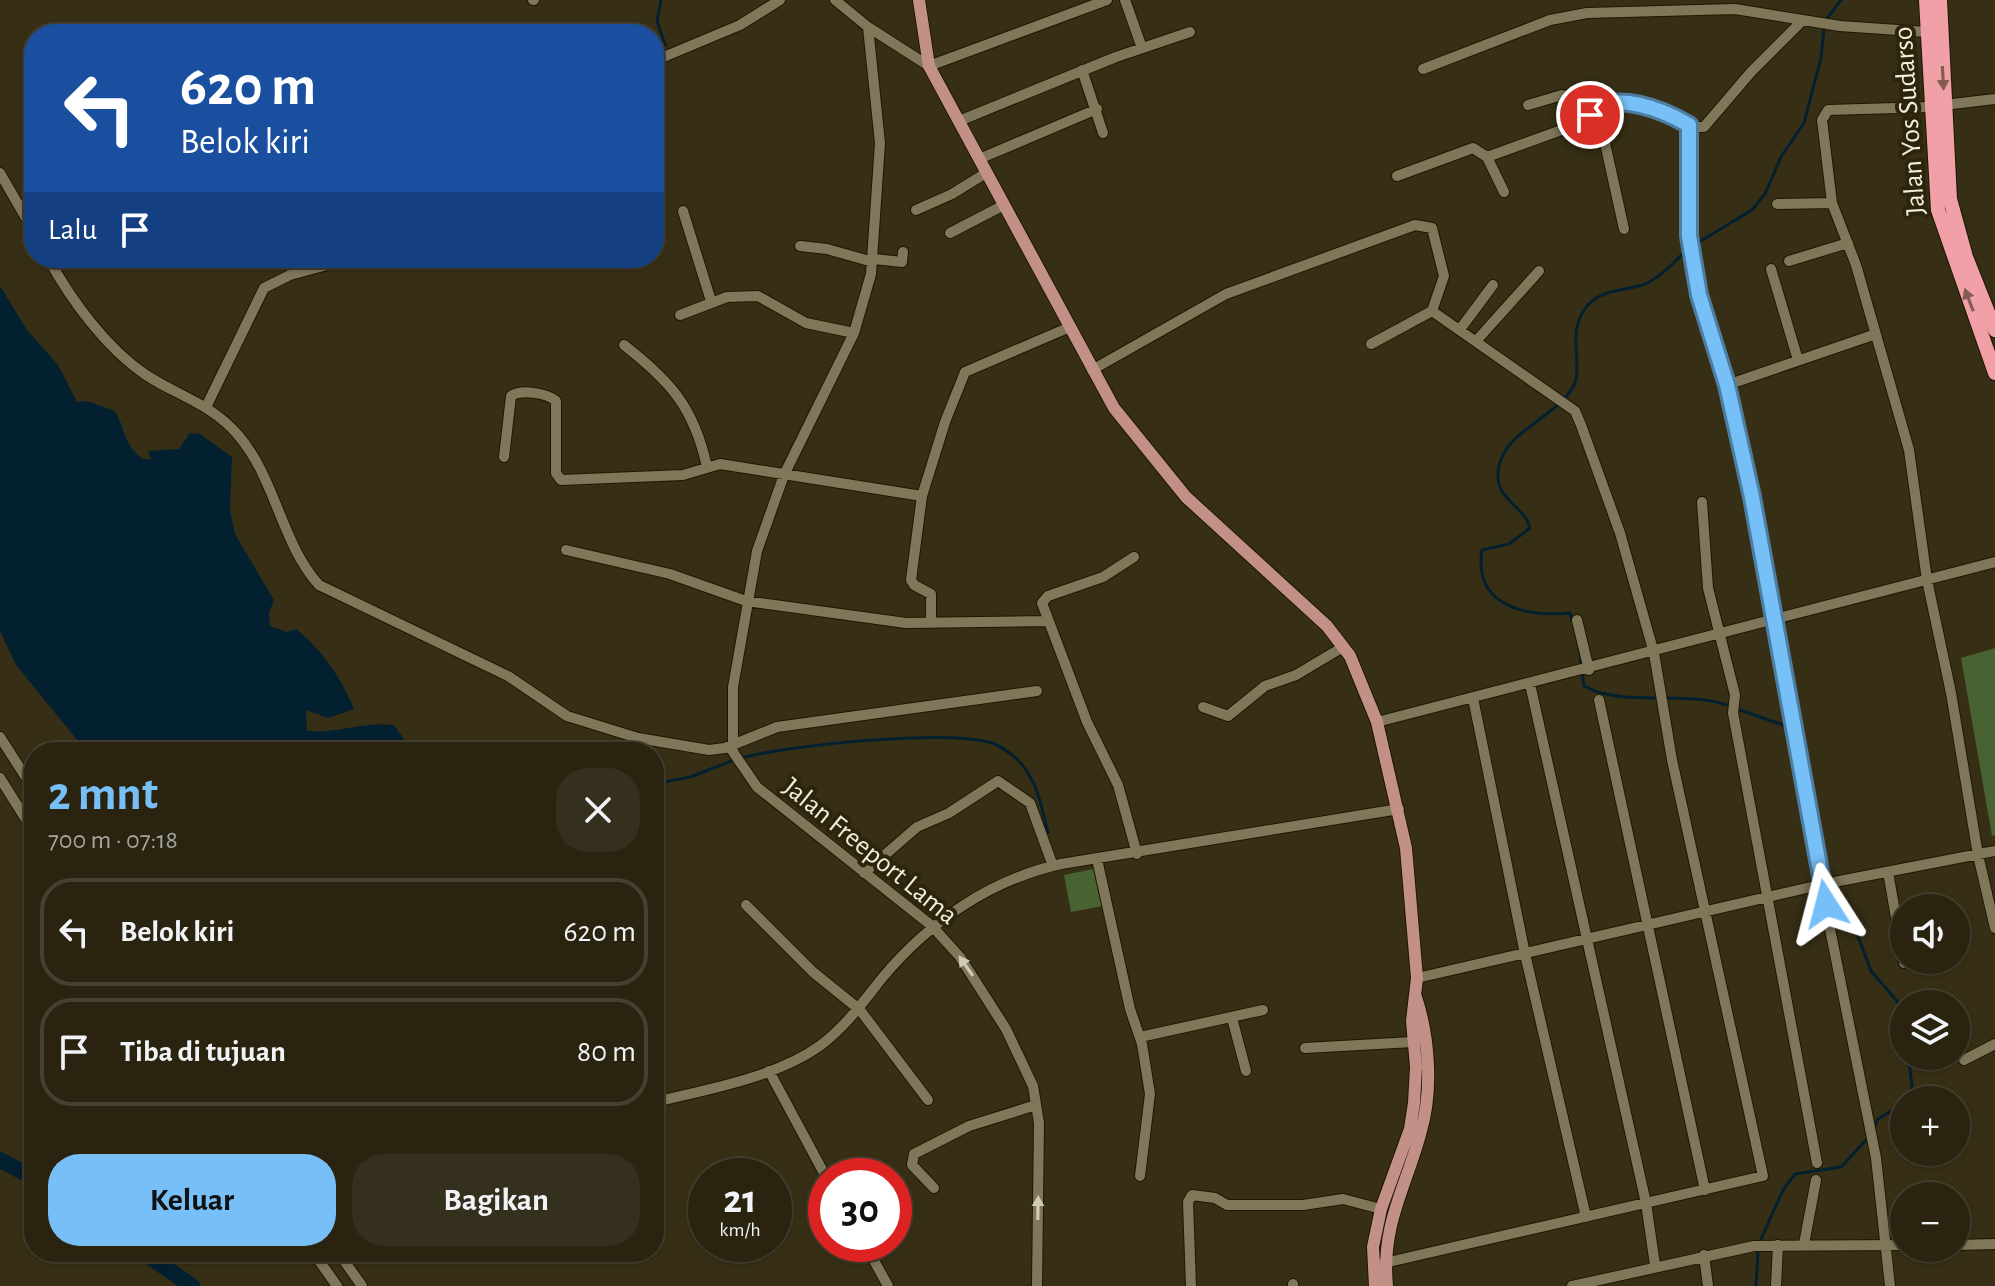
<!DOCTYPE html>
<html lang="id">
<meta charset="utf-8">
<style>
:root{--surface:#292310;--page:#352f1e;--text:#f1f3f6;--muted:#a5a49f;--line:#454030;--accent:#77c0f7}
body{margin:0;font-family:"Alegreya Sans",sans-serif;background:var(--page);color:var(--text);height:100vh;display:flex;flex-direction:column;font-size:30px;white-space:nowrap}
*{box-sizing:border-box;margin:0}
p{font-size:26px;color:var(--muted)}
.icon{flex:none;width:44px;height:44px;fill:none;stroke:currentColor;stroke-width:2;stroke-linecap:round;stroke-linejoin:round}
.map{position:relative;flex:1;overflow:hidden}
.side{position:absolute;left:24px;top:742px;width:640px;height:520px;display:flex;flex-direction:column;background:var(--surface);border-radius:32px;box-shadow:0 2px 6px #0004,0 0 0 2px var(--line)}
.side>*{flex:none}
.hud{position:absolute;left:24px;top:24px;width:640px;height:244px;border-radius:32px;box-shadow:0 2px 6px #0004,0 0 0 2px var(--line);background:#1a4fa0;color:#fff;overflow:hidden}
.tools{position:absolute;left:1890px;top:894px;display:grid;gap:16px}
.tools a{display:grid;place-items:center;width:80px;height:80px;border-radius:50%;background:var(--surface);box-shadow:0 2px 6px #0004,0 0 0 2px var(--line);font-size:40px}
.speed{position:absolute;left:688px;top:1158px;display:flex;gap:16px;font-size:40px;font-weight:700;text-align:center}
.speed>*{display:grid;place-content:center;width:104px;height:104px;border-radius:50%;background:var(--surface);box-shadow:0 2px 6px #0004,0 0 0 2px var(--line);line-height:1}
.speed small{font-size:20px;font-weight:400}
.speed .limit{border:12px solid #d22;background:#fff;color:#111}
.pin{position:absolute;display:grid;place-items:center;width:68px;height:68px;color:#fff;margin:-34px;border:4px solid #fff;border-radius:50%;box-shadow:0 2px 8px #0007}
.me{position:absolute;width:88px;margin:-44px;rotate:351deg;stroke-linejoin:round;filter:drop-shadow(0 0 6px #0008)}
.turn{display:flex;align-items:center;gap:28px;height:168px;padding:0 24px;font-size:36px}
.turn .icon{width:104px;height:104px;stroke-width:2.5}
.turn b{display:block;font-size:56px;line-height:68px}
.then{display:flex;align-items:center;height:76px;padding:0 24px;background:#0003;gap:16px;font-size:30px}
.round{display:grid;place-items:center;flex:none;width:84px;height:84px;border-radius:32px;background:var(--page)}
.headline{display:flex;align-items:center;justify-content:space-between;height:136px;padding:0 24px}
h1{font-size:48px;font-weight:700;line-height:60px;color:var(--accent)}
.button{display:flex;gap:16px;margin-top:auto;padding:16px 24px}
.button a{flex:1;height:92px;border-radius:32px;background:var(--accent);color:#111;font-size:32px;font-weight:700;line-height:92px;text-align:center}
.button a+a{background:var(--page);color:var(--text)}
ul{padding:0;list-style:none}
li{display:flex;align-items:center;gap:24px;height:108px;margin:0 16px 12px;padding:0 8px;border:4px solid var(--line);border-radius:32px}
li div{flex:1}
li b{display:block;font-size:30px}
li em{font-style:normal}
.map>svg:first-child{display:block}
.green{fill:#486231}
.water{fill:#032030}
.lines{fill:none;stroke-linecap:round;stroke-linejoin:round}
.stream{stroke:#032030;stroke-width:3}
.river{stroke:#032030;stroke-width:16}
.minor-casing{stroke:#1f1700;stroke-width:12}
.major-casing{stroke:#1f1700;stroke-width:14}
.highway-casing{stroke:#1f1700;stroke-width:16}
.minor{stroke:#80775b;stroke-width:10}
.major{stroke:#c39088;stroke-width:12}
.highway{stroke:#f0a0a6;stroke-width:14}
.oneway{fill:#855c51}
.oneway2{fill:#d0cab7}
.route-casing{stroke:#4d7da1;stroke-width:20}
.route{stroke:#77c0f7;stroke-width:14}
.labels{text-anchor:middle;stroke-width:8;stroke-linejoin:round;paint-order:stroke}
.street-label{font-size:28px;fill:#f2edde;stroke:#2d250b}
</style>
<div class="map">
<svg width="1995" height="1286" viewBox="0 0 1995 1286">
<rect width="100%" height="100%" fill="#372f15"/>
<path class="green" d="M 1995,648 L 1995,835 L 1992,836 L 1961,658 Z
M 1093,869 L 1103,906 L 1071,912 L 1064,875 Z"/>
<path class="water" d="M 0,286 L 27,330 L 58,365 L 77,402 L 87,401 L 115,411 C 127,432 122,443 143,459 L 151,459 L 148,451 L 179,449 L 190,433 L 200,434 L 232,457 L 230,510 L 235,534 L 274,600 L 269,613 L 270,626 L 287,632 L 296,629 C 320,647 343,680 354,709 L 328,718 L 306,710 L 307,731 C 337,734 364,721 394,725 L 413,752 L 87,752 L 16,665 L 0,631 Z"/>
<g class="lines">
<path class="stream" d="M 661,0 L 657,21 L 665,45
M 1826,20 L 1841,0
M 1694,245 L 1752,210 L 1765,194 L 1781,157 L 1804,123 L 1821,58 L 1824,28
M 1572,621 L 1570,613 C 1527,617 1473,607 1482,550 L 1509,544 L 1530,528 C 1525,505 1491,499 1499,466 C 1507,430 1555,418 1573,387 C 1585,365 1564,332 1588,305 C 1602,289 1626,291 1645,284 C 1660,278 1676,261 1687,249
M 1579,648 L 1584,686 C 1623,708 1682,689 1730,706
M 1737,709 L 1786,726
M 741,758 C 789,745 947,729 992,743 C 1000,746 1012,754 1018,760 C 1038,781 1041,806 1048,833
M 654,784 L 690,777 L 734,760
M 1853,923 L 1871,971 L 1904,1009 L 1904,1019
M 1908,1056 L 1912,1085 L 1908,1100
M 1874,1128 L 1878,1119 L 1904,1103
M 1761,1239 L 1783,1190 L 1795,1174 L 1841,1167 L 1868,1138
M 1756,1286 L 1758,1253"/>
<path class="river" d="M 0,1160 L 34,1178
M 143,1252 L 192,1286"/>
<defs>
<path id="minor" d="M 533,0 L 534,0
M 835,0 L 868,27 L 929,66 L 1107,0
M 1125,0 L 1142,48
M 868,27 L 880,143 L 871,274 L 854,333 L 784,475 L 757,551 L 733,687 L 733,752 L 757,787 L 932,926 L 960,957 L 1006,1029 L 1033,1086 L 1039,1123 L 1037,1286
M 654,61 L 740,25 L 780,0
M 1423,69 L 1550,20 L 1587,13 L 1735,9 L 1840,26 L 1927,32
M 1082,70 L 1103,133
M 1528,105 L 1562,95 L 1597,107 L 1624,229
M 1944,105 L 1995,99
M 1931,107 L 1828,110 L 1822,120 L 1832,203 L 1856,265 L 1909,450 L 1927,580 L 1951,693 L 1978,855 L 1995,928
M 959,121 L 1116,57 L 1190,32
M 1689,125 L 1689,236 L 1699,295 L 1733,409 L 1758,527 L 1829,924 L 1876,1158 L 1890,1286
M 1487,157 L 1504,192
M 979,159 L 1097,109
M 0,173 L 34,232
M 1397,176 L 1473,148 L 1487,157 L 1578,124 L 1597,107 L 1612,103 L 1662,111 L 1692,127 L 1704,127 L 1751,72 L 1803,20
M 1777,204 L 1832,203
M 916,210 L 952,194 L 986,173
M 683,211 L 711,301
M 950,233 L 1004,205
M 800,246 L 827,249 L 873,262
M 48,258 C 71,300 106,348 146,375 C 178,396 212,404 238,435 C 276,479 281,543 319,585 L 508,676 L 567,716 L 638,738 L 709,750 L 725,748 L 777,727 L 1037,691
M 874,259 L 902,262 L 903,252
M 1789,261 L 1848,243
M 1771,269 L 1798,360
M 680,315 L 727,297 L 758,296 L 806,323 L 854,333
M 1461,328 L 1493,285
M 1477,340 L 1539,271
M 1371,344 L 1432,311
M 624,345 C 670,381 694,407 707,467
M 1092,370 L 1226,294 L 1415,225 L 1432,228 L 1444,276 L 1432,311 L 1565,404 L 1575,411 L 1581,425 L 1620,533 L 1654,653 L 1672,760 L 1763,1176 L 1380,1264
M 1727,385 L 1876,334
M 207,405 L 264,288 L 290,275 L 353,258
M 504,457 L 511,396 C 521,389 547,393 556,401 L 556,473 L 561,480 L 683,475 L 720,464 L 922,496 L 945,422 L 965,372 L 1070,327
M 922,496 L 911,580 L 914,585 L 931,594 L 931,623
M 1702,502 L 1708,588 L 1735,695 L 1733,713 L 1817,1163
M 566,550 L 670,574 L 746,601 L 906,623 L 1046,621
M 1134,557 L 1103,577 L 1048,596 L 1042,603 L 1087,722 L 1118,785 L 1137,854
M 1577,620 L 1589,670
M 1530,684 L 1646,1203 L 1655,1265
M 1473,698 L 1525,954 L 1586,1217
M 1599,700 L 1705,1190
M 1203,707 L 1228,716 L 1265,686 L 1296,675 L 1343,647
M 1377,722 L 1995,562
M 0,737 L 34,790
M 0,778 L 34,832
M 1097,859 L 1130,1009 L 1142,1044 L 1150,1094 L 1140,1176
M 1888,872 L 1904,963
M 864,873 L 917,827 L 949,813 L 998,781 L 1030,803 L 1053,866
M 746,905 L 813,972 L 860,1010 L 928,1100
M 1417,978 L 1824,884 L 1995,851
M 1232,1018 L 1246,1071
M 1140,1037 L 1263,1010
M 1305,1048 L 1413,1042
M 1964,1060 L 1995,1044
M 769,1071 L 826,1177
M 654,1102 C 707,1090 777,1077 821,1045 C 847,1025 863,1002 883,977 C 929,922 990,880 1061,864 L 1399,809
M 934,1188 L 912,1165 L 914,1154 L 969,1126 L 1036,1105
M 865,1244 L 888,1286
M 1804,1244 L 1816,1180
M 1956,1245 L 1995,1244
M 313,1252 L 337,1286
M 338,1252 L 362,1286
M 1704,1255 L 1708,1286
M 1293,1284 L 1293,1286
M 1191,1286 L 1188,1202 L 1192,1195 L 1215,1198 L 1227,1205 L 1303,1205 L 1343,1199 L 1381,1209
M 1572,1286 L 1754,1246 L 1904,1245
M 1776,1286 L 1778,1245"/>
<path id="major" d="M 919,0 L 929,66 L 1114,408 L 1186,497 L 1327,626 L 1350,656 L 1377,722 L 1406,848 L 1417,978 L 1412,1021 L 1416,1067 L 1414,1103 L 1410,1129 L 1381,1209 L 1373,1247 L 1375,1286
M 1387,1286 C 1381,1224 1406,1188 1421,1131 C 1433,1089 1429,1037 1416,997"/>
<path id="highway" d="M 1926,0 L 1938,210 L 1995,373
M 1940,0 L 1950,199 L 1966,257 L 1995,330"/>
</defs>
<use href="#minor" class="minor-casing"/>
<use href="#major" class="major-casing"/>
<use href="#highway" class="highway-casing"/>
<use href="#minor" class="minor"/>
<use href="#major" class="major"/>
<use href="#highway" class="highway"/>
</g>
<defs><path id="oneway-solid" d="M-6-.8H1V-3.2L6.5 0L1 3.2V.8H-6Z" transform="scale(2)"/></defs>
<g class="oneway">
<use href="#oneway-solid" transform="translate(1943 78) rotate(87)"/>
<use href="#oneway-solid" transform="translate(1969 300) rotate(-111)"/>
</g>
<g class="oneway2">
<use href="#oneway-solid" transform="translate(966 966) rotate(-125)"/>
<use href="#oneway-solid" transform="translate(1038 1208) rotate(-89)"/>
</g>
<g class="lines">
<defs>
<path id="route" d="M 1590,115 C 1612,88 1665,111 1689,125 L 1689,236 L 1699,295 L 1727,385 L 1752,497 L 1826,904"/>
</defs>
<use href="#route" class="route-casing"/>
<use href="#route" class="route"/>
</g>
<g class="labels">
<g class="street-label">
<text transform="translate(1908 121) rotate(-94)" y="10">Jalan Yos Sudarso</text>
<text transform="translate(871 850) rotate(39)" y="10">Jalan Freeport Lama</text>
</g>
</g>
</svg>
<div class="tools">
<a><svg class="icon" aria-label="sound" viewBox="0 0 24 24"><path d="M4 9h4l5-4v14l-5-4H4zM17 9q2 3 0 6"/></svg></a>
<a><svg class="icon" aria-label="layers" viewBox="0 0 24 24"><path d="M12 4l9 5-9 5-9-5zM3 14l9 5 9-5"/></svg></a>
<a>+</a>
<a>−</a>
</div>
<div class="speed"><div>21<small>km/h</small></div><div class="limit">30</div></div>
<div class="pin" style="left:1590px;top:115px;background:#d93025"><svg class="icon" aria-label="arrive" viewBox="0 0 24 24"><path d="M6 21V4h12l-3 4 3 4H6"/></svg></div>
<svg class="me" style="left:1826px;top:904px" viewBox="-20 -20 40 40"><path d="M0-17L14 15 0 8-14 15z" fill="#77c0f7" stroke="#fff" stroke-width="4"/></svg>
<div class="hud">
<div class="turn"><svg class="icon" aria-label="left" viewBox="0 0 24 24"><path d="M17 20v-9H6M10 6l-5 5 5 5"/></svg><div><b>620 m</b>Belok kiri</div></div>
<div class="then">Lalu<svg class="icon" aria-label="arrive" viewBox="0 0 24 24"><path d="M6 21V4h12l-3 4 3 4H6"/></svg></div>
</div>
<section class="side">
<div class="headline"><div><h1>2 mnt</h1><p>700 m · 07:18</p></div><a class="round"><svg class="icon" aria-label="close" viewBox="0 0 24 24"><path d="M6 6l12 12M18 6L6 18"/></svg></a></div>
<ul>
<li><svg class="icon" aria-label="left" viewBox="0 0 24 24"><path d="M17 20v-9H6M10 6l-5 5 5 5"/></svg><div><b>Belok kiri</b></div><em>620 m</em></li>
<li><svg class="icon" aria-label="arrive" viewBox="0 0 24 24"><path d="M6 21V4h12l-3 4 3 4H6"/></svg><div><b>Tiba di tujuan</b></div><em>80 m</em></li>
</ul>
<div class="button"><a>Keluar</a><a>Bagikan</a></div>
</section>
</div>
